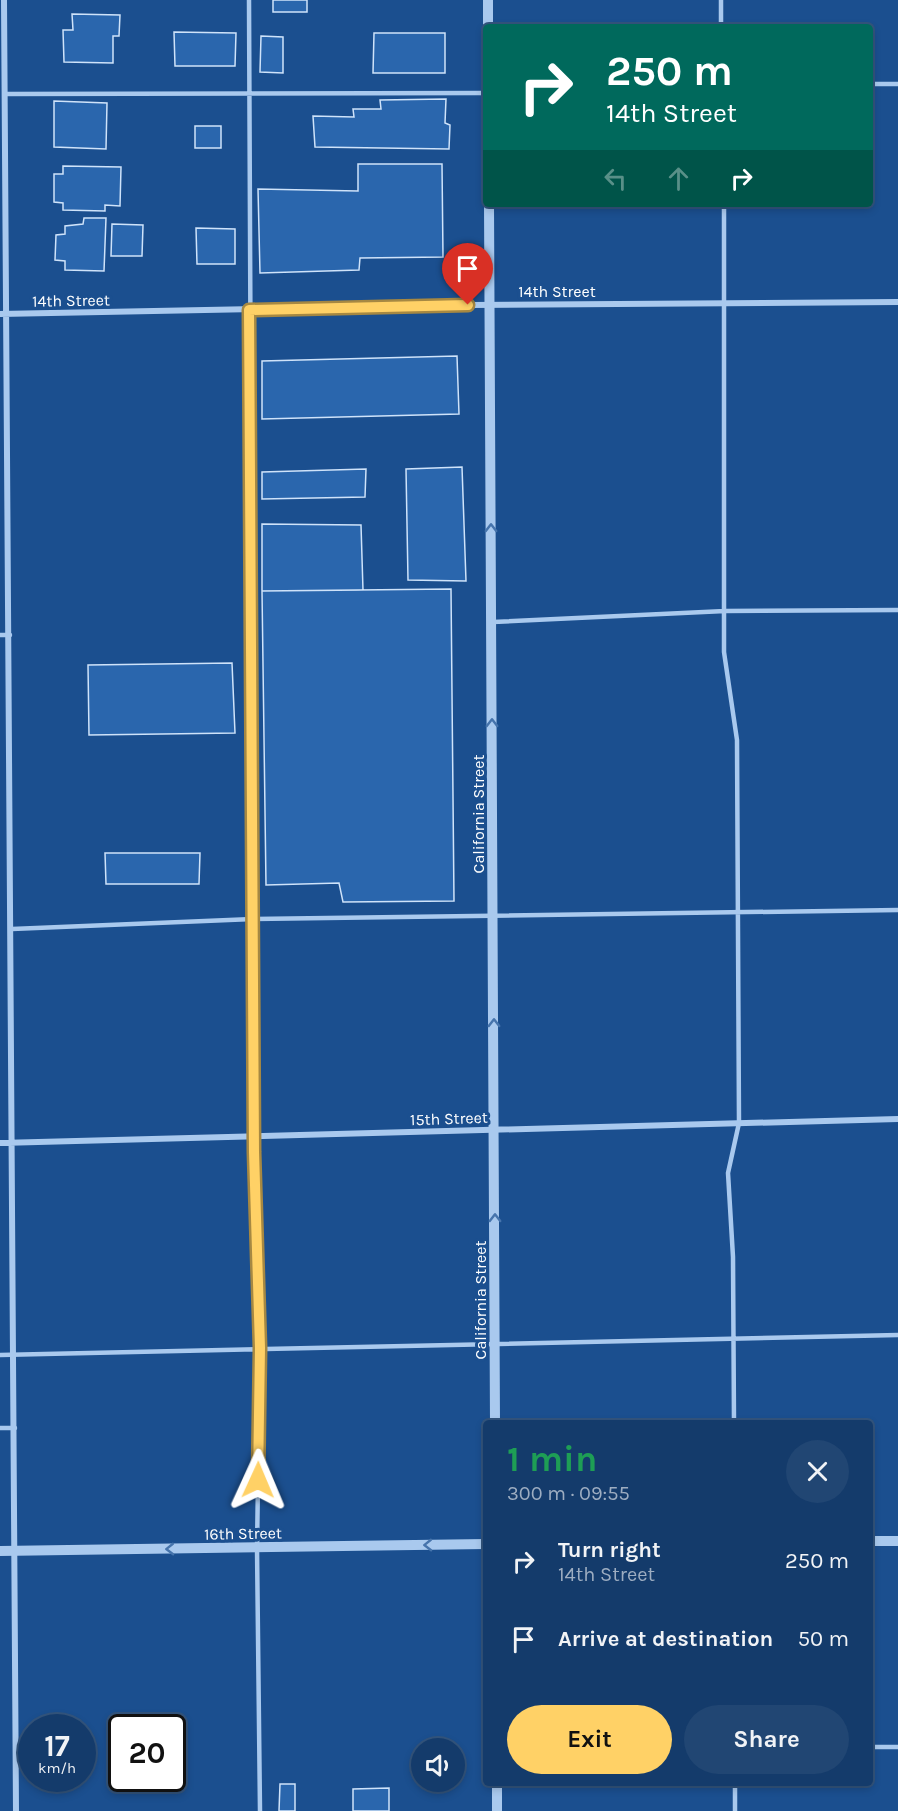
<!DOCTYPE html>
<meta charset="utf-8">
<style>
:root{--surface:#143b6b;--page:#214673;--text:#f1f3f6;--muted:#9dadc1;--line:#33557e;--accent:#ffd166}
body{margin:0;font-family:Karla,sans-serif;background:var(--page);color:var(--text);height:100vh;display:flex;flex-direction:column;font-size:22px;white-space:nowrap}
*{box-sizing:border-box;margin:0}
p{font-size:20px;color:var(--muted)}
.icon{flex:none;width:33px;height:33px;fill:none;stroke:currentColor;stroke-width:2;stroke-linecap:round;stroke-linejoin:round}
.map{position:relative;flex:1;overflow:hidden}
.sheet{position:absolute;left:483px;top:1420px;width:390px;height:366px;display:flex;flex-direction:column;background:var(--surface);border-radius:6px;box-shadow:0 3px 9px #0003,0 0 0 2px var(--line)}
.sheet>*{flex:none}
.guide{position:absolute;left:483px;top:24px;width:390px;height:183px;border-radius:6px;box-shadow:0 3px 9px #0003,0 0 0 2px var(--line);background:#00695c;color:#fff;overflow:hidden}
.controls{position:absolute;left:411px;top:1738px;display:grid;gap:12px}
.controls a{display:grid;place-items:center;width:54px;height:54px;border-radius:50%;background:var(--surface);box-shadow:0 3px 9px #0003,0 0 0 2px var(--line);font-size:30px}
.speed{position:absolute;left:18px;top:1714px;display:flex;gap:12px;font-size:30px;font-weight:700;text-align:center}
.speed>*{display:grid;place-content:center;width:78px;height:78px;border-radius:50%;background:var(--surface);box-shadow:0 3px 9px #0003,0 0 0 2px var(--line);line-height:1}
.speed small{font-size:15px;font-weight:400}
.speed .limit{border:3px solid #111;border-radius:9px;background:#fff;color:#111}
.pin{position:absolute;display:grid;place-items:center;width:51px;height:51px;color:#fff;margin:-62px -26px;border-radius:50% 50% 50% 0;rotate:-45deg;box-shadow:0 0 6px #0007}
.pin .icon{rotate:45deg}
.me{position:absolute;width:66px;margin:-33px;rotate:1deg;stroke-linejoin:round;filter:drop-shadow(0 0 4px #0008)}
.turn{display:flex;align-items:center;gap:21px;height:126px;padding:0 24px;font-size:27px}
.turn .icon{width:78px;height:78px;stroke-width:2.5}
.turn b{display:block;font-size:42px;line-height:51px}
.lanes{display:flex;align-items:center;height:57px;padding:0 24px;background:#0003;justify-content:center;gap:30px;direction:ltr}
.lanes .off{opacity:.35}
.round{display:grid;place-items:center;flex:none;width:63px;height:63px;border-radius:32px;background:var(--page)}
.head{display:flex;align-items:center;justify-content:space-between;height:102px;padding:0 24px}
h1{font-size:36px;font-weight:700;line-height:45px;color:#1e9e55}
.button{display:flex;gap:12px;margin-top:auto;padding:12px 24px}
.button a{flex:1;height:69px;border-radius:36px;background:var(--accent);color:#111;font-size:24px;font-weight:700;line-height:69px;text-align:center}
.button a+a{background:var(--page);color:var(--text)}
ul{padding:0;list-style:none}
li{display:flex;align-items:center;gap:18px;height:78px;padding:0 24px}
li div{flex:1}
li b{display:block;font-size:22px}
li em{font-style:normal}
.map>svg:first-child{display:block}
.building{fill:#2a66ad;stroke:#cfe3fa;stroke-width:1.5}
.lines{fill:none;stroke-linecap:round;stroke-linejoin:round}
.service{stroke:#a9c9ee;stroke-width:4.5}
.minor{stroke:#a9c9ee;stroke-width:6}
.tertiary{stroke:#a9c9ee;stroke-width:10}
.oneway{stroke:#4674ac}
.route-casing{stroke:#a68842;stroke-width:15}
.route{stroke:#ffd166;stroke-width:10}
.labels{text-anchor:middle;stroke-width:6;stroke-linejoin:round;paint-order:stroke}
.street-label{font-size:16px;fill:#fff;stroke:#1b4f8f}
</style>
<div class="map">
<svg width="898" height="1811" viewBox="0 0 898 1811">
<rect width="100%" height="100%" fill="#1b4f8f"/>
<path class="building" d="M 273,0 L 307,0 L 307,12 L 273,12 Z
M 72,14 L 120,15 L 119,36 L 113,36 L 113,63 L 64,62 L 63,30 L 73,30 Z
M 174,32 L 236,33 L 235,66 L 175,66 Z
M 374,33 L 445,33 L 445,73 L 373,73 Z
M 261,36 L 283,37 L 283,73 L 260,72 Z
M 446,99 L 445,123 L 450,125 L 449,149 L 315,147 L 313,116 L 354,117 L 353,109 L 381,109 L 380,100 Z
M 54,101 L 107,103 L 106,149 L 54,147 Z
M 195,126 L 221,126 L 221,148 L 195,148 Z
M 358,164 L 442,164 L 443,257 L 360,258 L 359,270 L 260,273 L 258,189 L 358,191 Z
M 63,166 L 121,167 L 120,206 L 105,205 L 105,211 L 63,210 L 63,203 L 54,202 L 54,174 L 63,174 Z
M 84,218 L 106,218 L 104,271 L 65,270 L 65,261 L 55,260 L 56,235 L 65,234 L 65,226 L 83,224 Z
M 112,224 L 143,225 L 142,256 L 111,256 Z
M 196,228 L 235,229 L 235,264 L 197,264 Z
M 457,356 L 459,414 L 262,419 L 262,361 Z
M 462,467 L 466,581 L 408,580 L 406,469 Z
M 366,469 L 365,497 L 262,499 L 262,472 Z
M 262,524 L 361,525 L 363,590 L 262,591 Z
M 451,589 L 454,901 L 343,902 L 339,883 L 266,885 L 262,591 Z
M 232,663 L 235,733 L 89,735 L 88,665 Z
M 105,853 L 200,853 L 199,884 L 106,884 Z
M 280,1784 L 295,1784 L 295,1811 L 279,1811 Z
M 389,1788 L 389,1811 L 353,1811 L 353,1789 Z"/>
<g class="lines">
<path class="service" d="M 249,0 L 254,1136 L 260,1348 L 257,1548 L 260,1811
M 721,0 L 721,27
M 870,84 L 898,84
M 6,94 L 486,93
M 724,204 L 724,652 L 737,740 L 739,1123 L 728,1173 L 733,1257 L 734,1424
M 493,622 L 725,611 L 898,610
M 0,635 L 10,635
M 12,929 L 253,919 L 898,910
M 0,1355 L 898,1335
M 0,1428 L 15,1428
M 870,1747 L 898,1747
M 735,1811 L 735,1784"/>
<path class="minor" d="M 4,0 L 16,1811
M 0,314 L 468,305 L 898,302
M 0,1143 L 898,1119"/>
<path class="tertiary" d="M 488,0 L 488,27
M 489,204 L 495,1424
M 870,1541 L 898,1541
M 0,1551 L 486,1544
M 497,1784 L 497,1811"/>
</g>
<defs><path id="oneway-chevron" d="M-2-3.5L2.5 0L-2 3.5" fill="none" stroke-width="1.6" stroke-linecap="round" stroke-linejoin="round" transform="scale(1.5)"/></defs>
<g class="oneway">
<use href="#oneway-chevron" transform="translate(491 528) rotate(-90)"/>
<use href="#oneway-chevron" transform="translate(492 723) rotate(-90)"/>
<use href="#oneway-chevron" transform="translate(494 1023) rotate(-90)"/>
<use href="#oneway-chevron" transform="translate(495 1218) rotate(-90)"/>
<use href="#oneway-chevron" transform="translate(428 1545) rotate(179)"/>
<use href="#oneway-chevron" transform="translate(170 1549) rotate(179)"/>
</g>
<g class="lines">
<defs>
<path id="route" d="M 258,1480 L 260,1348 L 254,1152 L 249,310 L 468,305"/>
</defs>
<use href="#route" class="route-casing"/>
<use href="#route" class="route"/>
</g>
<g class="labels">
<g class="street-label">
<text x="557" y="297">14th Street</text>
<text transform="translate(71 300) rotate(-1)" y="6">14th Street</text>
<text transform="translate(478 814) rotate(-90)" y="6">California Street</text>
<text transform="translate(449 1118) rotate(-2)" y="6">15th Street</text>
<text transform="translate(480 1300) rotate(-90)" y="6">California Street</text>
<text transform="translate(243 1533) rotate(-1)" y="6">16th Street</text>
</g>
</g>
</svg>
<div class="controls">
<a><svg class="icon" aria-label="sound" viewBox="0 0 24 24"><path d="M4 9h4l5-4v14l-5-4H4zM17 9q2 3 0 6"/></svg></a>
</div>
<div class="speed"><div>17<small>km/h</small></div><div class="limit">20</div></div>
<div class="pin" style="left:468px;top:305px;background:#d93025"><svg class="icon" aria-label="arrive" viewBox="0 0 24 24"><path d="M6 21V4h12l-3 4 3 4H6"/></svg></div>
<svg class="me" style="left:258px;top:1480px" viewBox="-20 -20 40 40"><path d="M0-17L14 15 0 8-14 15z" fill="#ffd166" stroke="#fff" stroke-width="4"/></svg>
<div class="guide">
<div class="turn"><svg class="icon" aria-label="right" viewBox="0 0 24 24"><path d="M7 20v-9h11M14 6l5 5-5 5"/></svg><div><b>250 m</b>14th Street</div></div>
<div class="lanes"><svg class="icon off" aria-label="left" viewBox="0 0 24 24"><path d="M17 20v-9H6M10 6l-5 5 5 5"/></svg><svg class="icon off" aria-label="ahead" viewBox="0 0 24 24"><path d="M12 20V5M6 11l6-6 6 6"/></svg><svg class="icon" aria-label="right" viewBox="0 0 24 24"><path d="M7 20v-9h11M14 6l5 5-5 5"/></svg></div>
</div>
<section class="sheet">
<div class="head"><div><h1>1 min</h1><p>300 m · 09:55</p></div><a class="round"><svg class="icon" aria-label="close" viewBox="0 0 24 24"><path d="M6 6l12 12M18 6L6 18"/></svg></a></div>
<ul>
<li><svg class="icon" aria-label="right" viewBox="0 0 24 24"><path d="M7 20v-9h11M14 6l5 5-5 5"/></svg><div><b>Turn right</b><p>14th Street</p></div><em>250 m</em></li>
<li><svg class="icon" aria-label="arrive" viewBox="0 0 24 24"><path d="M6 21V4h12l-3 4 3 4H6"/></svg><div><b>Arrive at destination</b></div><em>50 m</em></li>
</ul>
<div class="button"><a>Exit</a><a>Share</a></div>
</section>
</div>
